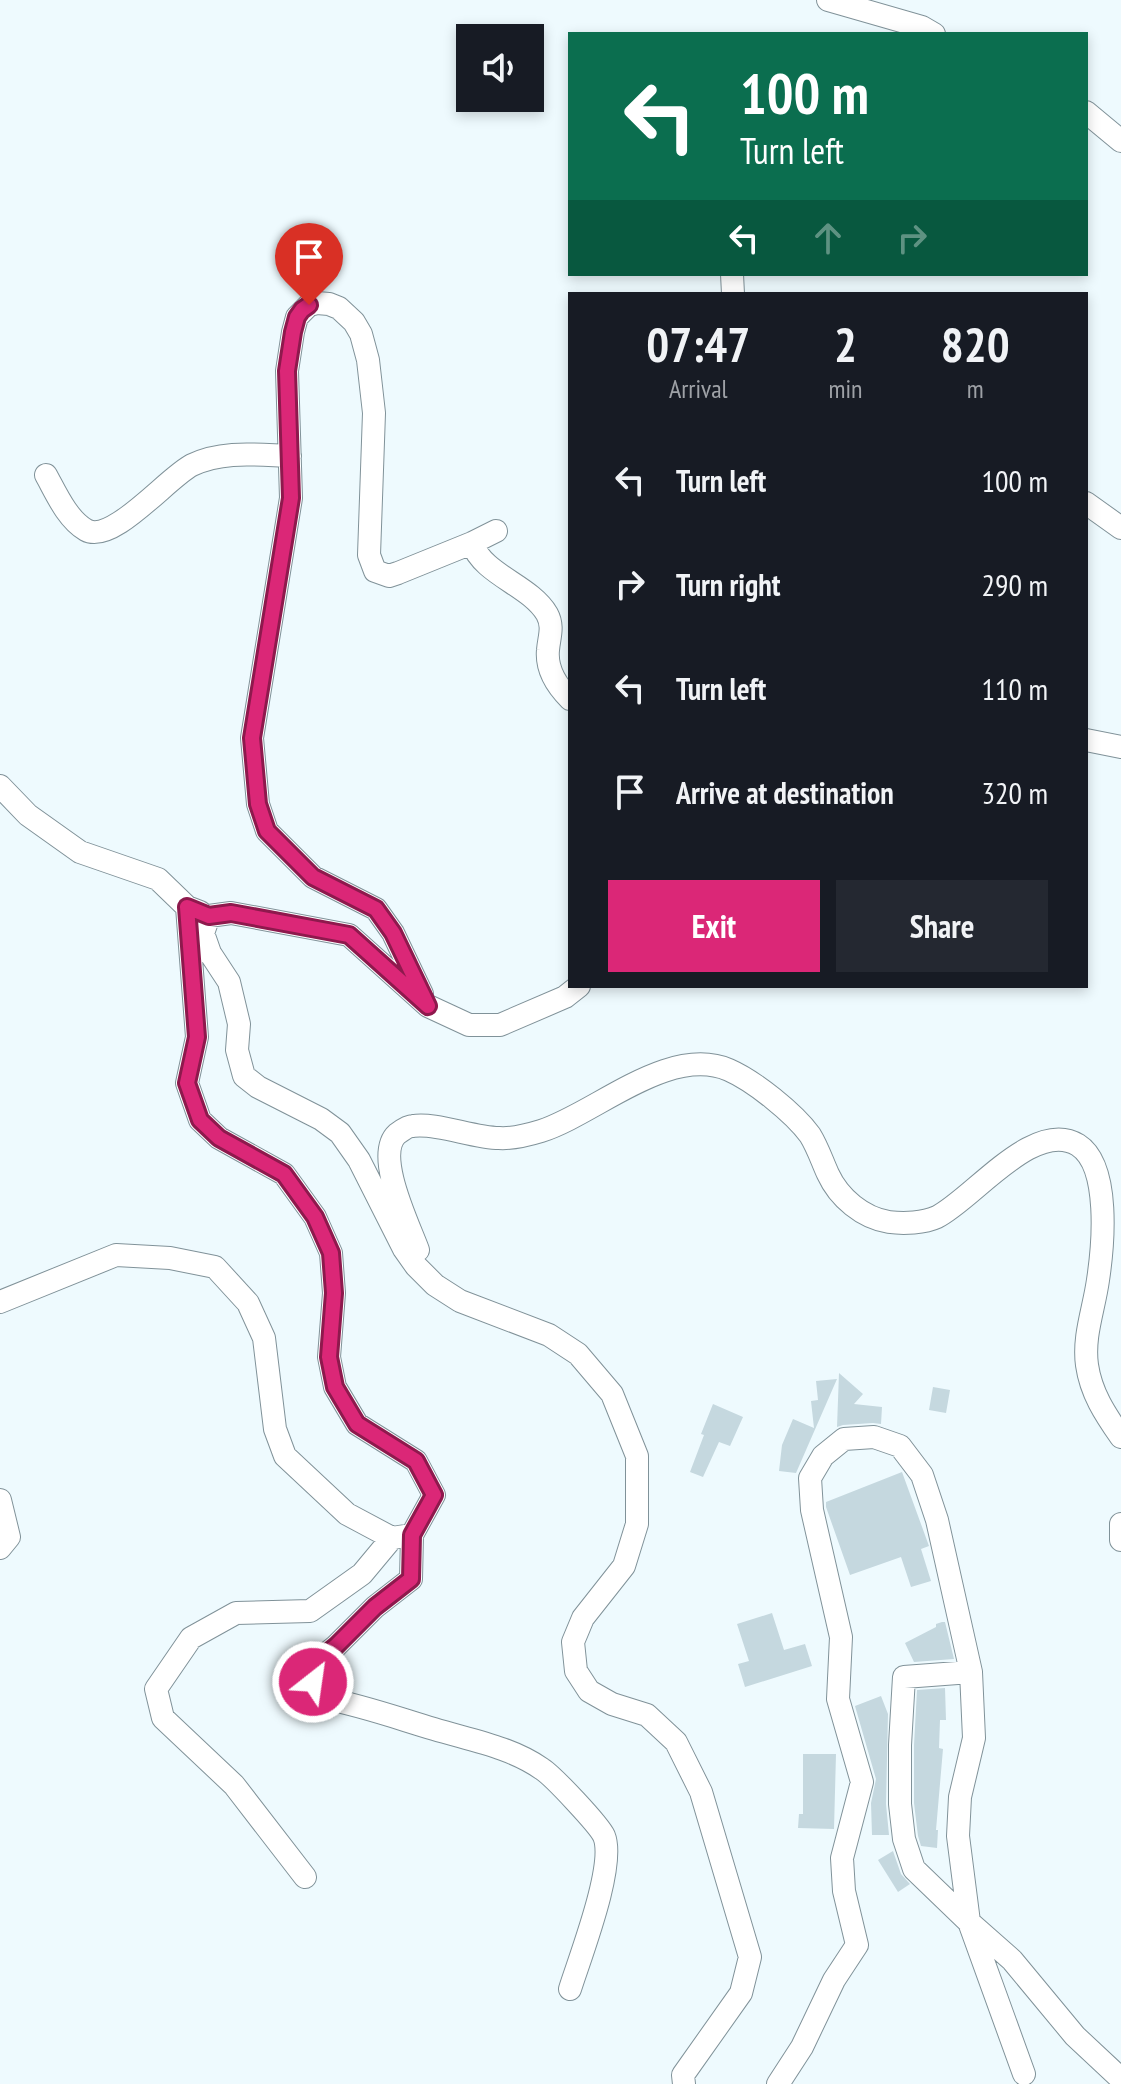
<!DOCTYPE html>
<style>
:root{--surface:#171b24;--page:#242831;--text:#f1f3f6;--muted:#9ea1a6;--accent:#db2777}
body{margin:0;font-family:"PT Sans Narrow",sans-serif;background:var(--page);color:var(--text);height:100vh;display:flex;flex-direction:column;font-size:30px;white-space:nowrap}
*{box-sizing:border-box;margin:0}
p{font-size:26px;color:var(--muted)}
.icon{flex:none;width:44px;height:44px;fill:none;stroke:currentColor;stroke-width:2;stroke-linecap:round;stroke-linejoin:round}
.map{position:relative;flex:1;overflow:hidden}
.side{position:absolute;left:568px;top:292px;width:520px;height:696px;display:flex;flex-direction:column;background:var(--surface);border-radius:0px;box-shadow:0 4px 12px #0003}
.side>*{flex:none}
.hud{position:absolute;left:568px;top:32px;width:520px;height:244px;border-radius:0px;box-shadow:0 4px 12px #0003;background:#0b6e4f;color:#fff;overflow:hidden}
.fabs{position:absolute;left:456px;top:24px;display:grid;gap:16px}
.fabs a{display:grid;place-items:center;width:88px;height:88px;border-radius:0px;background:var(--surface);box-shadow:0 4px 12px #0003;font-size:40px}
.pin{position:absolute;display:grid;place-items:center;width:68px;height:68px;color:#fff;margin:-82px -34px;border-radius:50% 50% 50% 0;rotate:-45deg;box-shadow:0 0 8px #0007}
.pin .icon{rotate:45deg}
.me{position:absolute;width:88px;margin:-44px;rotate:30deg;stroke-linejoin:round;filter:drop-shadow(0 0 6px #0008)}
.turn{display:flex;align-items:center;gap:28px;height:168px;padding:0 40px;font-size:36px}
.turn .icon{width:104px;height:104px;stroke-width:2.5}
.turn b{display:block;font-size:56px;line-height:68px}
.lanes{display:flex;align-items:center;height:76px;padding:0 40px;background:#0003;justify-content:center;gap:40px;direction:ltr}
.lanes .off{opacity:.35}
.eta{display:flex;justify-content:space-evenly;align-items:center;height:136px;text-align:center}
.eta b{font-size:48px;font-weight:800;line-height:56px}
.action{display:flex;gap:16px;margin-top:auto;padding:16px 40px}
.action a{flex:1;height:92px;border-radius:0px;background:var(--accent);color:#fff;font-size:32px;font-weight:800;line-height:92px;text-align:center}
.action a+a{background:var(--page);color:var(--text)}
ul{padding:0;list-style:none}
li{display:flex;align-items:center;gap:24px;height:104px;padding:0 40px}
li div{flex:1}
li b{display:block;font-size:30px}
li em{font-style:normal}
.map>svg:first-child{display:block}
.building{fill:#c5d8df}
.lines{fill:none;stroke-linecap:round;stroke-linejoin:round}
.minor-casing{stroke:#809299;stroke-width:24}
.minor{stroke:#fff;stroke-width:22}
.route-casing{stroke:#8e194d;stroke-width:20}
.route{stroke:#db2777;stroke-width:14}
</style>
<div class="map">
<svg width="1121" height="2084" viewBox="0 0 1121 2084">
<rect width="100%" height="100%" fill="#eefafe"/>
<path class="building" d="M 839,1373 L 863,1394 L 854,1404 L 882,1407 L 881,1424 L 873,1423 L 843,1425 L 837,1427 Z
M 837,1379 L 796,1473 L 779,1471 L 782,1445 L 793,1419 L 814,1428 L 811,1401 L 818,1400 L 816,1381 Z
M 933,1387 L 950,1390 L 946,1413 L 929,1410 Z
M 713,1404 L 743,1417 L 730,1446 L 719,1442 L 703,1477 L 690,1472 L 704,1435 L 701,1434 Z
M 902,1472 L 929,1546 L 921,1549 L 931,1581 L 911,1587 L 901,1557 L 850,1575 L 826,1507 L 826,1502 Z
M 772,1613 L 784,1650 L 805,1644 L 812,1666 L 745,1687 L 738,1664 L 749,1661 L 737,1624 Z
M 942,1622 L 945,1622 L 954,1659 L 914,1662 L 905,1643 L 936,1627 L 936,1624 Z
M 945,1688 L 946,1720 L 940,1720 L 939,1748 L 943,1749 L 936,1830 L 938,1830 L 937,1848 L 921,1846 L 918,1836 L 914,1803 L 914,1745 L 917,1690 Z
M 881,1696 L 888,1714 L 886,1804 L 889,1835 L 872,1835 L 871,1803 L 876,1779 L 855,1706 Z
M 803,1754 L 836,1754 L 834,1829 L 798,1828 L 799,1814 L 803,1814 Z
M 893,1851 L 901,1874 L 910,1884 L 898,1892 L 878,1860 Z"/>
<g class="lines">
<defs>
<path id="minor" d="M 828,0 L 922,27 L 934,34
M 1086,112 L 1121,141
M 732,274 L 733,294
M 46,475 C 56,493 67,519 86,530 C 112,545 168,477 192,465 C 223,450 258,455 290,456
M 1086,503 L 1121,528
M 472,543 C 483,575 530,585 547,614 C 554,627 549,637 548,650 C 546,670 557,686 570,699
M 1086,740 L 1121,747
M 0,786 L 28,815 L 80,852 L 158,879 L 187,907 L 200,912
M 579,986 L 565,997 L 500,1025 L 469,1025 L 428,1006 L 349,935 L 231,913 L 209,916 L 203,933 L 210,953 L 229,982 L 239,1024 L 237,1050 L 244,1076 L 258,1087 L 321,1119 L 340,1133 L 359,1160 L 404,1249 L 416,1266 L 435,1285 L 460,1301 L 549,1335 L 578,1354 L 612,1394 L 637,1456 L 637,1524 L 624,1566 L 583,1618 L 573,1642 L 576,1671 L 589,1691 L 612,1704 L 647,1715 L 676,1742 L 701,1792 L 750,1957 L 741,1993 L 683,2075 L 684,2084
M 422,994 L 393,933 L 376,909 L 313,877 L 267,831 L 258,804 L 252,738 L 291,498 L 287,371 L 293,332 L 297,317 L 309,305 L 317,303 L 329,304 L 339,308 L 354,322 L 361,334 L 368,360 L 374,413 L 369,555 L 375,571 L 389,576 L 398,573 L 472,543 L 496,531
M 418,1250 C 409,1225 374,1155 397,1134 C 401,1131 408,1126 413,1126 C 435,1122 474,1138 499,1138 C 513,1139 528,1135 541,1131 C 595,1114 669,1044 729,1070 C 754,1081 794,1113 810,1135 C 818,1148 822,1161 828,1174 C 839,1198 863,1218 889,1222 C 904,1224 924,1223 937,1217 C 973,1199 1034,1118 1078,1145 C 1111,1166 1103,1247 1098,1280 C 1094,1309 1083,1336 1087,1365 C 1091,1393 1105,1414 1121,1437
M 0,1302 L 116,1255 L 170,1258 L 215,1267 L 248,1303 L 264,1338 L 275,1429 L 285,1456 L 347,1514 L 392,1538 L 412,1535 L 434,1495 L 416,1461 L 357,1424 L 335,1387 L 329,1357 L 334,1293 L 331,1253 L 315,1217 L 284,1174 L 219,1138 L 200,1120 L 187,1083 L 197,1037 L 187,907
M 0,1500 L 9,1537 L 0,1548
M 1121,1524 L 1121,1540
M 412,1535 L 411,1579 L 375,1607 L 336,1646 L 314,1664 L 313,1682 L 323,1698 C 361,1705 397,1718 434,1729 C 470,1740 511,1747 542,1769 C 553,1776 599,1825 604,1836 C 616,1865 580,1957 570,1989
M 971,1672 L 904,1677 L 900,1745 L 900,1804 L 904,1839 L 914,1869 L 969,1922 L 1024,2074
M 305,1877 L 234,1785 L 163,1718 L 156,1689 L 191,1638 L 236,1613 L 310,1611 L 362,1574 L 392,1538
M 778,2084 L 802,2047 L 834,1980 L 857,1945 L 844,1891 L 842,1858 L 862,1782 L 838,1699 L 841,1637 L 812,1510 L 810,1478 L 823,1456 L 844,1439 L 874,1437 L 900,1446 L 922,1475 L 937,1520 L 971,1672 L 974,1738 L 960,1797 L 958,1836 L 969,1922 L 1012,1960 L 1075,2036 L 1121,2079"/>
</defs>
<use href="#minor" class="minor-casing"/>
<use href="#minor" class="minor"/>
</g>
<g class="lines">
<defs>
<path id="route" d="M 309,305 L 302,310 L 297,317 L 293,332 L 287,371 L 291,498 L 252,738 L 258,804 L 267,831 L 313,877 L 376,909 L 393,933 L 428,1006 L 349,935 L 231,913 L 209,916 L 187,907 L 197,1037 L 187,1083 L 200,1120 L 219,1138 L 284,1174 L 315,1217 L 331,1253 L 334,1293 L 329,1357 L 335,1387 L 357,1424 L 416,1461 L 434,1495 L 412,1535 L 411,1579 L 375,1607 L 336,1646 L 314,1664 L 313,1682"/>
</defs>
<use href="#route" class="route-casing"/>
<use href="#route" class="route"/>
</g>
</svg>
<div class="fabs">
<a><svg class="icon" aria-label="sound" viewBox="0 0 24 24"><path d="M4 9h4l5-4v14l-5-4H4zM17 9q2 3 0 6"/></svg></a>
</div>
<div class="pin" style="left:309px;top:305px;background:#d93025"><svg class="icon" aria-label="arrive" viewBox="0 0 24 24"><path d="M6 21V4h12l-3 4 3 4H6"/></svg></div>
<svg class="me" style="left:313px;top:1682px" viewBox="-20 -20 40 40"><circle r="17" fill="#db2777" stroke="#fff" stroke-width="3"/><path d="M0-11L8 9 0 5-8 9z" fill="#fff"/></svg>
<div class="hud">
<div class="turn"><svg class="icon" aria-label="left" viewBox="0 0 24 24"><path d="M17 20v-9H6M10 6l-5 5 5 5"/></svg><div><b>100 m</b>Turn left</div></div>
<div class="lanes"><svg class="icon" aria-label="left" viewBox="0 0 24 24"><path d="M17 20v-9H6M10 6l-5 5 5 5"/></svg><svg class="icon off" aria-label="ahead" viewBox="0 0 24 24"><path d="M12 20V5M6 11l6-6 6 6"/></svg><svg class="icon off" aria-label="right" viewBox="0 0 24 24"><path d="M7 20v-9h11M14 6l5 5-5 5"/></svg></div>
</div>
<section class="side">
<div class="eta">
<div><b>07:47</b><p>Arrival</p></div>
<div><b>2</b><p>min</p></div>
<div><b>820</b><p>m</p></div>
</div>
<ul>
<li><svg class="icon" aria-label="left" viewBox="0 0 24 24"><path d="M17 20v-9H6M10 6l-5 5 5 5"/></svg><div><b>Turn left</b></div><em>100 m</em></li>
<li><svg class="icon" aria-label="right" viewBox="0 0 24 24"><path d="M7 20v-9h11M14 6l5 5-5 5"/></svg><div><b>Turn right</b></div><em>290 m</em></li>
<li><svg class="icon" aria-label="left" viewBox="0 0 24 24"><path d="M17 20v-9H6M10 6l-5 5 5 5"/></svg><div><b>Turn left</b></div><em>110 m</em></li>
<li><svg class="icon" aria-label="arrive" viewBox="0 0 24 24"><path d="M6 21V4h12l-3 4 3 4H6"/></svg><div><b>Arrive at destination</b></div><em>320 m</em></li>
</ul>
<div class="action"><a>Exit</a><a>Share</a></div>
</section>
</div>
